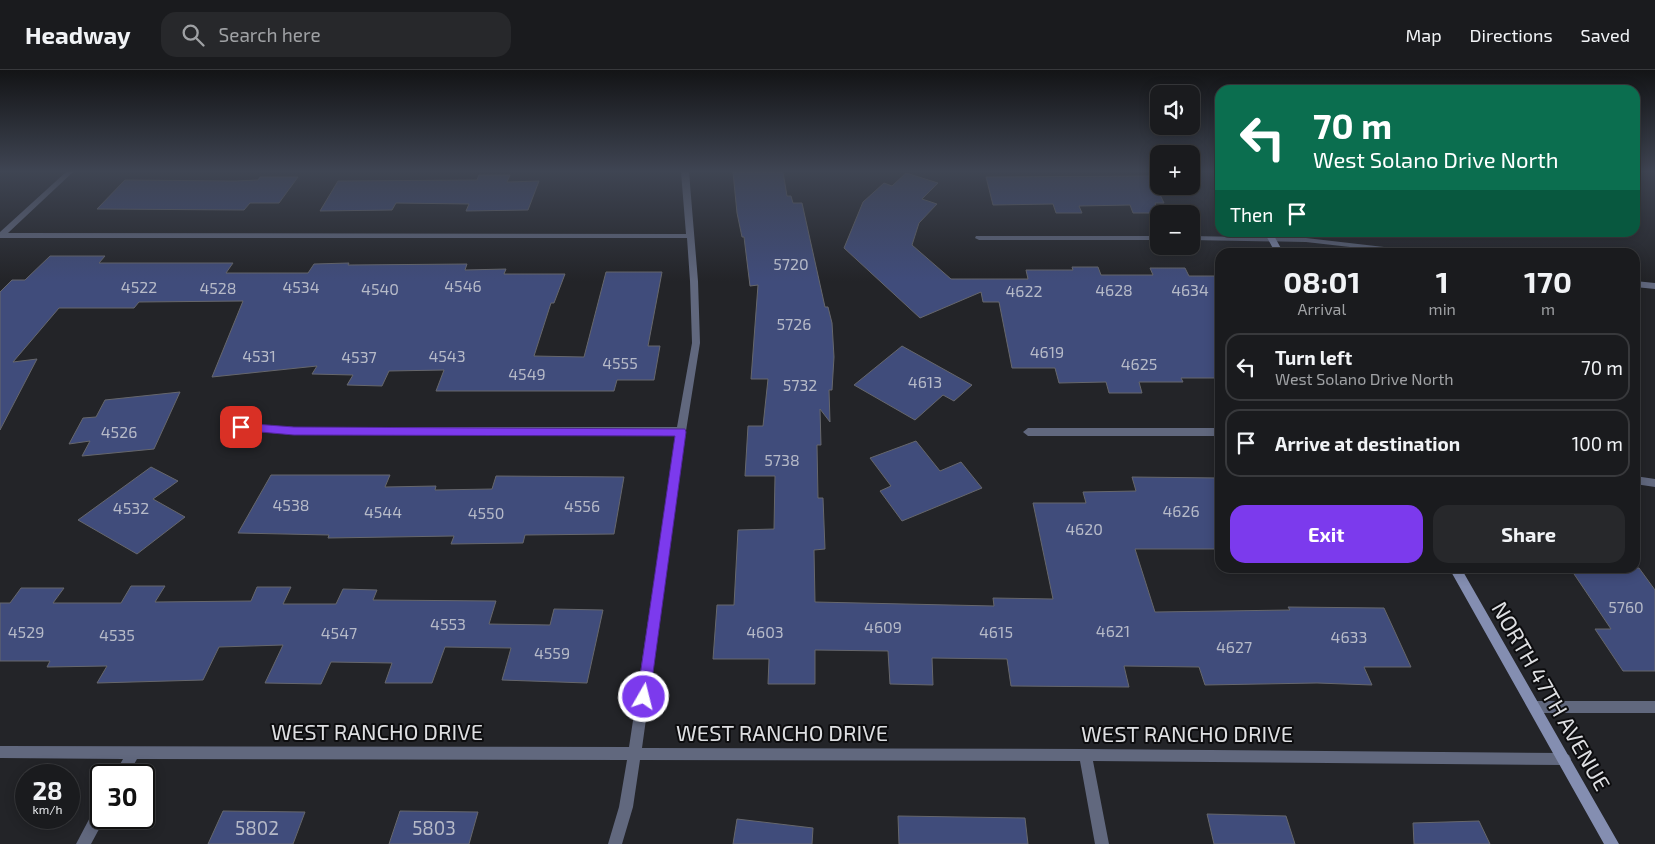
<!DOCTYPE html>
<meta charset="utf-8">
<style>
:root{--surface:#1a1b1e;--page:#27282b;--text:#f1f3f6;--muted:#9fa1a4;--line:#38393c;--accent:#7c3aed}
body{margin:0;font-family:"Exo 2",sans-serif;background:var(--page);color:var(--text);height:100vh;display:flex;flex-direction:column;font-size:19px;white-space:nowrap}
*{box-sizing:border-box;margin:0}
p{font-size:16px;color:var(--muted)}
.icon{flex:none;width:28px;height:28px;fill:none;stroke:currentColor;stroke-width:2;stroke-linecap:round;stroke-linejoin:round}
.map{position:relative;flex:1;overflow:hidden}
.panel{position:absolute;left:1215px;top:178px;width:425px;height:325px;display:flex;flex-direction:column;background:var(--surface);border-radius:15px;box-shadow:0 2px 12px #0003,0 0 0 1px var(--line)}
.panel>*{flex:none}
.hud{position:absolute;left:1215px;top:15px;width:425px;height:152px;border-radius:15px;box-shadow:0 2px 12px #0003,0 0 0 1px var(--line);background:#0b6e4f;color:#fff;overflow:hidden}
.controls{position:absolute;left:1150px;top:15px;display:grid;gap:10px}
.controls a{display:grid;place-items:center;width:50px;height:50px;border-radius:10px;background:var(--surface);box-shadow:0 2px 12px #0003,0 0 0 1px var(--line);font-size:25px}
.speed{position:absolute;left:15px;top:694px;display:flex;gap:10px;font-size:25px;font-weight:700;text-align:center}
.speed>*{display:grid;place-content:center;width:65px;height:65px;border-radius:50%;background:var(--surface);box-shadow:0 2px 12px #0003,0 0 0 1px var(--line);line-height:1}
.speed small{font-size:12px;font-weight:400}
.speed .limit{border:2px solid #111;border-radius:8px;background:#fff;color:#111}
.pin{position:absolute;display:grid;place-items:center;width:42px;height:42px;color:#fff;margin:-21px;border-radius:10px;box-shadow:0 2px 8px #0006}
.me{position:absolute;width:55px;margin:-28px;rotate:8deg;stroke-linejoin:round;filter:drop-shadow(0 0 4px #0008)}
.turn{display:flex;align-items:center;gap:18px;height:105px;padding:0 15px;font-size:22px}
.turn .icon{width:65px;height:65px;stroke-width:2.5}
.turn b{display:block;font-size:35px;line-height:42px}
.then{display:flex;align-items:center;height:48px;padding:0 15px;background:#0003;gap:10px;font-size:19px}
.eta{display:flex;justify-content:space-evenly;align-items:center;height:85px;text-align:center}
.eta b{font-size:30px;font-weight:700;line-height:35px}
.cta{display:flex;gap:10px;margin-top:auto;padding:10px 15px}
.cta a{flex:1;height:58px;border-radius:15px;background:var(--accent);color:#fff;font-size:20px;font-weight:700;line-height:58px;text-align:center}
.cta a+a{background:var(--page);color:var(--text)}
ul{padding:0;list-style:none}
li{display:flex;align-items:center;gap:15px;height:68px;margin:0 10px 8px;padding:0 5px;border:2px solid var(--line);border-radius:15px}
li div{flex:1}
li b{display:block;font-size:19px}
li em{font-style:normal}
header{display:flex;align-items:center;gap:30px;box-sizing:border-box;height:70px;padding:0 25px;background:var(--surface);border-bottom:1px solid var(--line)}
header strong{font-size:24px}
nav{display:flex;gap:28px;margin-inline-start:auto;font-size:18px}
.search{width:350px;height:45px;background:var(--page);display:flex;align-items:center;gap:12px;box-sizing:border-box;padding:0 18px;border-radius:15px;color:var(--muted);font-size:19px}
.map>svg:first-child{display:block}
.building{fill:#404c7b;stroke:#66676c}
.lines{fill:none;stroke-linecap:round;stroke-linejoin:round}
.street{fill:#61687e;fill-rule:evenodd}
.secondary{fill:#848eb1;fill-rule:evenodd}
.route{fill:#7c3aed;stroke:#51269a}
.labels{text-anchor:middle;stroke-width:4;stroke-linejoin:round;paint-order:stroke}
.number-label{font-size:16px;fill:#b6bac8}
.near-number-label{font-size:19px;fill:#b6bac8}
.near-street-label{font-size:22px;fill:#dedfe2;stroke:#0d0d0f}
</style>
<header>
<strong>Headway</strong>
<div class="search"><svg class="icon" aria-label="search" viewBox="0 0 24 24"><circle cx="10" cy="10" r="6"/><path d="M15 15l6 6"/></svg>Search here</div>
<nav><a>Map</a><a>Directions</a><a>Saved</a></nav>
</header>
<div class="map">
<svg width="1655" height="774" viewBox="0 0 1655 774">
<rect width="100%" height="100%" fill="#232428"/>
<path class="building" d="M 733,102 L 783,102 L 787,126 L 791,126 L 793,133 L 802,133 L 825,237 L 828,237 L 832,253 L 834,287 L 832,320 L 829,320 L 830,352 L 820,339 L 821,375 L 817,375 L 818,428 L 823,428 L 825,479 L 814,480 L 815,532 L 994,536 L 993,528 L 1053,529 L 1033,433 L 1086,433 L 1083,422 L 1136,421 L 1132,407 L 1220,408 L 1220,479 L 1135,479 L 1155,542 L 1290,540 L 1288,537 L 1384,538 L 1411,597 L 1364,597 L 1372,615 L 1317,613 L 1205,615 L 1199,597 L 1124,596 L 1129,617 L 1011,616 L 1007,589 L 932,588 L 933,615 L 890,614 L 888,581 L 815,580 L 815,614 L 768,614 L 769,589 L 713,589 L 717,535 L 734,535 L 738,460 L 774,459 L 775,406 L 745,406 L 748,356 L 763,356 L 768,309 L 751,309 L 758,215 L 750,216 L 744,167 L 742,167 L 737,143 Z
M 906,103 L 938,113 L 922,129 L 937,134 L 919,153 L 912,175 L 951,209 L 1028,209 L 1026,200 L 1073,200 L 1072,197 L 1098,197 L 1101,205 L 1153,205 L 1150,198 L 1185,198 L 1189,206 L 1220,206 L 1220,308 L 1181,308 L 1183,312 L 1139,312 L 1142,323 L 1109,323 L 1106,312 L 1059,313 L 1055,298 L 1012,298 L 999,232 L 983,232 L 981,222 L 920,248 L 844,178 L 863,132 L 884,113 L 892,116 Z
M 479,105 L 510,105 L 507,112 L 539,111 L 528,140 L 466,141 L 469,134 L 396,133 L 392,140 L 320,141 L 338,111 L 477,110 Z
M 1151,106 L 1164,133 L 1155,133 L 1159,143 L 1133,143 L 1130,135 L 1079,136 L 1082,143 L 1056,143 L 1053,134 L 993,135 L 986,107 Z
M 260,107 L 298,107 L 279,133 L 250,133 L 244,140 L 97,139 L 125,110 L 235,111 L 258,110 Z
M 50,186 L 105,186 L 99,193 L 233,193 L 226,203 L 308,203 L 314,194 L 349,193 L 348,195 L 467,194 L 465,200 L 506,199 L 504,204 L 565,204 L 554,233 L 551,233 L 534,286 L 584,287 L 606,202 L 662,202 L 648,276 L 660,276 L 654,310 L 617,310 L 614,321 L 436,321 L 444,300 L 389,301 L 382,316 L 347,315 L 353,305 L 312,304 L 317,296 L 212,307 L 243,231 L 139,232 L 134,238 L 59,238 L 13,292 L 37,289 L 0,360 L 0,222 L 12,210 L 25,210 Z
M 902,276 L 972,315 L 954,331 L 943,325 L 915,350 L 854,315 Z
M 180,322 L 154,379 L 82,386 L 90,371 L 69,374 L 83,348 L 96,347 L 105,330 Z
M 916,371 L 940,401 L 961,392 L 982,418 L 902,451 L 880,421 L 891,416 L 870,388 Z
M 151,397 L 178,411 L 153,429 L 185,447 L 137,484 L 78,450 Z
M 271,405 L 390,405 L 385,417 L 436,416 L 435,420 L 492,419 L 496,406 L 624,407 L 614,464 L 525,465 L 523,473 L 451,474 L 454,466 L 328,468 L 329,465 L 238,463 Z
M 1570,498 L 1639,498 L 1655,520 L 1655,601 L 1623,601 L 1595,559 L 1611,559 Z
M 131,516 L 165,516 L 155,532 L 251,531 L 257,517 L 291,517 L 283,534 L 336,534 L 343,519 L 377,520 L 373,530 L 496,531 L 489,554 L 550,555 L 554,539 L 603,540 L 587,613 L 502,610 L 511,578 L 445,577 L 432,613 L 385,613 L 392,593 L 331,592 L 321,614 L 265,613 L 283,575 L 219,577 L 203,610 L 97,613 L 107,596 L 47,597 L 50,591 L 0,591 L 0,533 L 10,533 L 21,518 L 64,518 L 53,533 L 121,533 Z
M 223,741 L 305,742 L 293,774 L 208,774 Z
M 400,741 L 478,742 L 469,774 L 389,774 Z
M 1207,744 L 1286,746 L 1295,774 L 1214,774 Z
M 898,746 L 1025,748 L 1028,774 L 899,774 Z
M 737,749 L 813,758 L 812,774 L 733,774 Z
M 1479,751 L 1490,774 L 1414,774 L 1413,753 Z"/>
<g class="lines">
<path class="street" d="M 66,102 L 73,102 L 8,163 L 686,164 L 681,102 L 689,102 L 698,211 L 700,273 L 686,361 L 642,678 L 1085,679 L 1564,683 L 1569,685 L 1571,689 L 1569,693 L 1564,695 L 1093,691 L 1109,774 L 1095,774 L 1080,691 L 640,690 L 633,737 L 622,774 L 608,774 L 619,737 L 627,690 L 137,689 L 128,705 L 114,705 L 123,689 L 0,688 L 0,676 L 629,677 L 676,365 L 294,365 L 241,360 L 236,357 L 241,354 L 294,357 L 677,357 L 692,273 L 690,211 L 687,168 L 0,168 L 0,162 Z
M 976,166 L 1159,166 L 1159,170 L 979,170 L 975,168 Z
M 1191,166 L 1306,168 L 1410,180 L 1414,182 L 1394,182 L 1306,172 L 1191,170 Z
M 1635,211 L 1655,213 L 1655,219 L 1635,217 Z
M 1028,358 L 1220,358 L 1220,366 L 1028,366 L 1023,362 Z
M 1635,406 L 1655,409 L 1655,417 L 1635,414 Z
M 1535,631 L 1655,631 L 1655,643 L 1535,643 L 1531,641 L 1529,637 L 1531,633 Z
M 101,734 L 101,748 L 105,748 L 91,774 L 76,774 L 96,736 Z"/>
<path class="secondary" d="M 1264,162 L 1272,162 L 1283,182 L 1275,182 Z
M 1449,498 L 1461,498 L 1619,774 L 1604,774 Z"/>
</g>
<linearGradient id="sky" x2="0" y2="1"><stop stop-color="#131416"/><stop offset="0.48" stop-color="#3f4553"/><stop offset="1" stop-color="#3f4553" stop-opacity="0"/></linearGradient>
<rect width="1655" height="211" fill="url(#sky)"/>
<path class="route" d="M 241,353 L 294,357 L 685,359 L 686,362 L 649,632 L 644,634 L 639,632 L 637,627 L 675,366 L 294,365 L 237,360 L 235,357 Z"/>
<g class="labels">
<g class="number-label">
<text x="791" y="200">5720</text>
<text x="463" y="222">4546</text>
<text x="139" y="223">4522</text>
<text x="301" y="223">4534</text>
<text x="218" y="224">4528</text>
<text x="380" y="225">4540</text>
<text x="1114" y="226">4628</text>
<text x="1190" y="226">4634</text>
<text x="1024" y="227">4622</text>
<text x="794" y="260">5726</text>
<text x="1047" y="288">4619</text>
<text x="259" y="292">4531</text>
<text x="447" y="292">4543</text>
<text x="359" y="293">4537</text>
<text x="620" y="299">4555</text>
<text x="1139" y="300">4625</text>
<text x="527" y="310">4549</text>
<text x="925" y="318">4613</text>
<text x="800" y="321">5732</text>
<text x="119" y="368">4526</text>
<text x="782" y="396">5738</text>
<text x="291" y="441">4538</text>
<text x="582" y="442">4556</text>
<text x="131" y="444">4532</text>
<text x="1181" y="447">4626</text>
<text x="383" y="448">4544</text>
<text x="486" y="449">4550</text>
<text x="1084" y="465">4620</text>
<text x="1626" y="543">5760</text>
<text x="448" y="560">4553</text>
<text x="883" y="563">4609</text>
<text x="1113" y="567">4621</text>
<text x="26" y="568">4529</text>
<text x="765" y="568">4603</text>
<text x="996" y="568">4615</text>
<text x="339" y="569">4547</text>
<text x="117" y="571">4535</text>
<text x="1349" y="573">4633</text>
<text x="1234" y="583">4627</text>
<text x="552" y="589">4559</text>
</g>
<g class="near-number-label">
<text x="257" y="765">5802</text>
<text x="434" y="765">5803</text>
</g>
<g class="near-street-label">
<text transform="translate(1551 626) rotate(60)" y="8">NORTH 47TH AVENUE</text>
<text x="377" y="670">WEST RANCHO DRIVE</text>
<text x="782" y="671">WEST RANCHO DRIVE</text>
<text x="1187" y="672">WEST RANCHO DRIVE</text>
</g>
</g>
</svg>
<div class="controls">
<a><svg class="icon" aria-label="sound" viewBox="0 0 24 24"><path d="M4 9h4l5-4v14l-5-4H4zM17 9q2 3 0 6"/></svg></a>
<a>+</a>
<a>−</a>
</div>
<div class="speed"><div>28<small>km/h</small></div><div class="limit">30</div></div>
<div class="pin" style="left:241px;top:357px;background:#d93025"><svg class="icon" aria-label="arrive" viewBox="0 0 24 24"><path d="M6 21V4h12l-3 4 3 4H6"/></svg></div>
<svg class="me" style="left:644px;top:627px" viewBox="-20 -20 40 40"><circle r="17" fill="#7c3aed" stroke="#fff" stroke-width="3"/><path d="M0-11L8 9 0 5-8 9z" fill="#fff"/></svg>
<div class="hud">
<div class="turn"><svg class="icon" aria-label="left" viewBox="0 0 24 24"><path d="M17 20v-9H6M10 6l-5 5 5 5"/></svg><div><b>70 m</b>West Solano Drive North</div></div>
<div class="then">Then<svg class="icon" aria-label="arrive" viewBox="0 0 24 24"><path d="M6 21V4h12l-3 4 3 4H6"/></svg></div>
</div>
<section class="panel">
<div class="eta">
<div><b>08:01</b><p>Arrival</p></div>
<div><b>1</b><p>min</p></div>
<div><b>170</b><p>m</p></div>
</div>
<ul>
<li><svg class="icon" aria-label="left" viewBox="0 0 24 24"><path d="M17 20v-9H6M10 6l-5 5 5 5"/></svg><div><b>Turn left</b><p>West Solano Drive North</p></div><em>70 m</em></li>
<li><svg class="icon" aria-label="arrive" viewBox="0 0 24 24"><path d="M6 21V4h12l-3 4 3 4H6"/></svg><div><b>Arrive at destination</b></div><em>100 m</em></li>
</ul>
<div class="cta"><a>Exit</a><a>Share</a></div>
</section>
</div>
